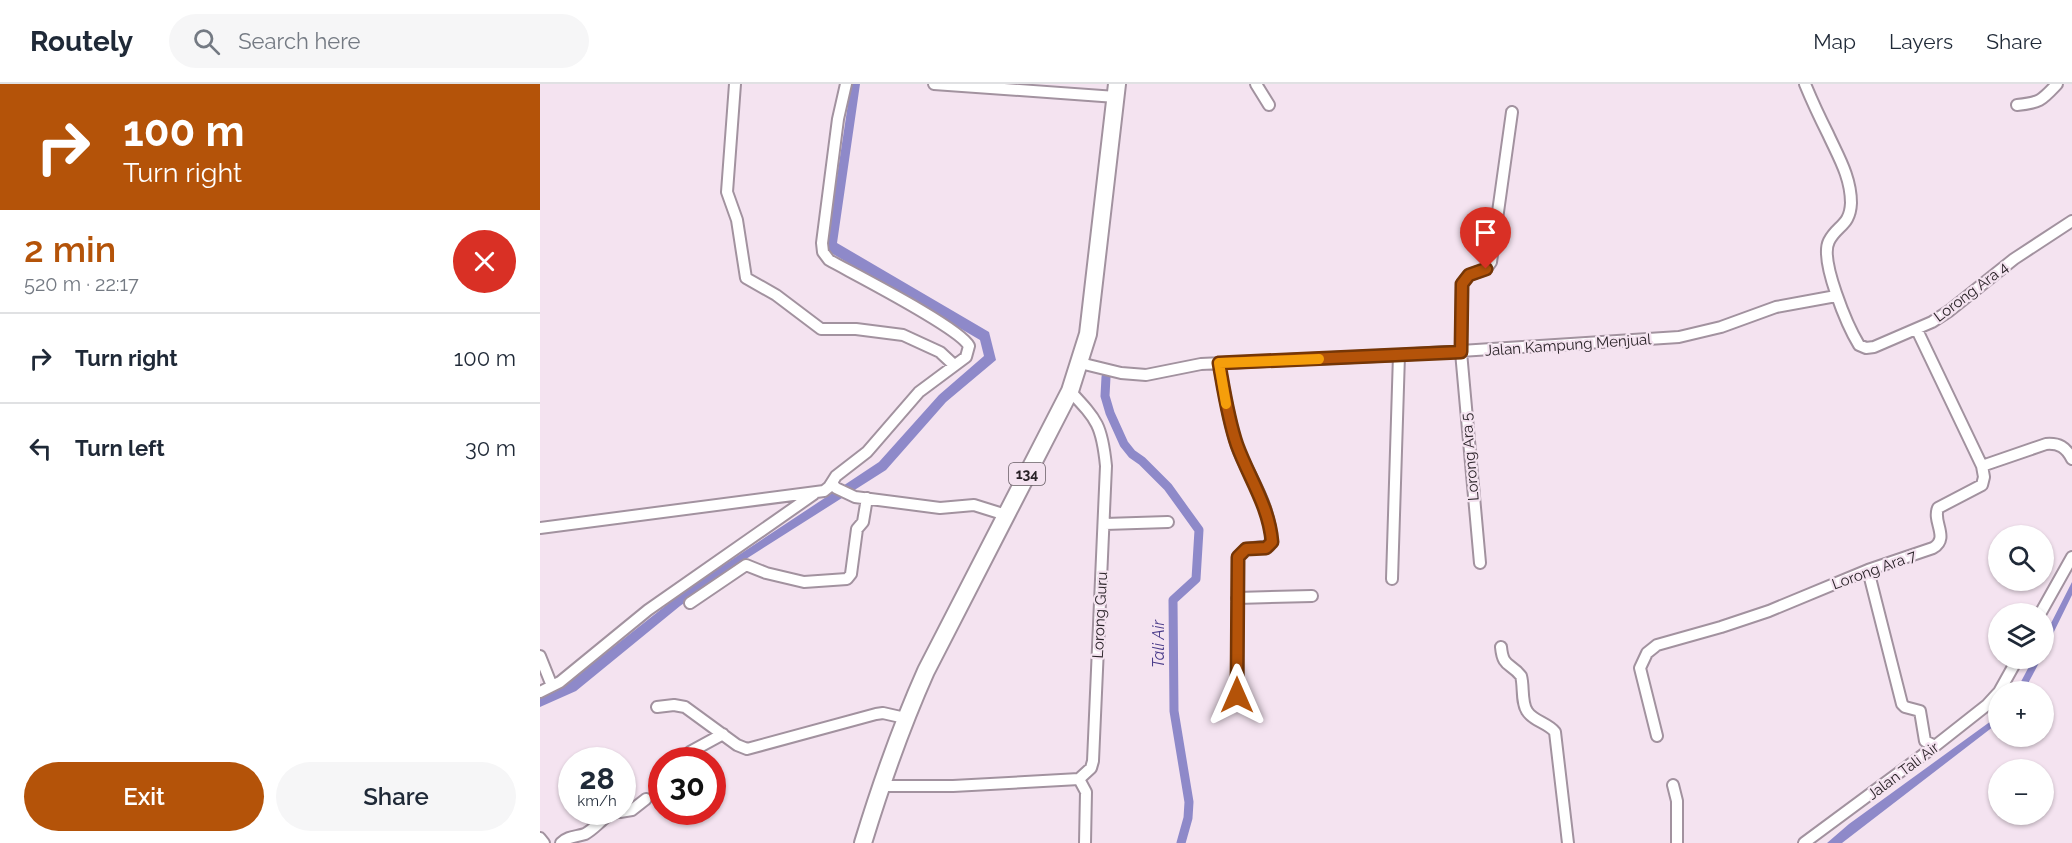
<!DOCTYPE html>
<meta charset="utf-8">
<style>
:root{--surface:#fff;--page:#f6f6f7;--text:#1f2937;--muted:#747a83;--line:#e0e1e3;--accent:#b45309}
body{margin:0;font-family:Raleway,sans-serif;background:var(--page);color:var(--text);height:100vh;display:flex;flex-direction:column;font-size:22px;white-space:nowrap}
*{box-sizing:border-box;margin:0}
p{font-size:20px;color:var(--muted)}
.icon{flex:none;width:33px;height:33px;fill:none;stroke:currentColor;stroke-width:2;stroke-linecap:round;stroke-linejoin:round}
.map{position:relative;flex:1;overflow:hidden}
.details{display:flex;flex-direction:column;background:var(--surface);width:540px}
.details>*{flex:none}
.hud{background:#b45309;color:#fff;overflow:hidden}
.buttons{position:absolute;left:1448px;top:441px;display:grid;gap:12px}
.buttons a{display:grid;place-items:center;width:66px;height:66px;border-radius:50%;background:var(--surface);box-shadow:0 2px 4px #0004;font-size:30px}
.speed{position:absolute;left:18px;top:663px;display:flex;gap:12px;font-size:30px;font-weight:700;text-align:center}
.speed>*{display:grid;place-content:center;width:78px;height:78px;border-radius:50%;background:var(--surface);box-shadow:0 2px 4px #0004;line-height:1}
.speed small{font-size:15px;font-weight:400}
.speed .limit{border:9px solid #d22;background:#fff;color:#111}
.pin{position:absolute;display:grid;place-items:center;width:51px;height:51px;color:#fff;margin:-62px -26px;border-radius:50% 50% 50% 0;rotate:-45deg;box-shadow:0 0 6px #0007}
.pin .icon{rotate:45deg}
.me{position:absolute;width:66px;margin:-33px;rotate:0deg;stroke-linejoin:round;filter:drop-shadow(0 0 4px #0008)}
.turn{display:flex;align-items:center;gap:21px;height:126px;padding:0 24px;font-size:27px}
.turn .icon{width:78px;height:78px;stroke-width:2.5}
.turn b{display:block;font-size:42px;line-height:51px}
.round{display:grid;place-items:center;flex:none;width:63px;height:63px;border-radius:32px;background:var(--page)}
.headline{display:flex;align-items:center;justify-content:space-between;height:102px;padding:0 24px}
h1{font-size:36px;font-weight:600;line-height:45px;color:var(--accent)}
.action{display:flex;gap:12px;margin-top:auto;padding:12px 24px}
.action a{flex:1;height:69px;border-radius:36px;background:var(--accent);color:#fff;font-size:24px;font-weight:600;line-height:69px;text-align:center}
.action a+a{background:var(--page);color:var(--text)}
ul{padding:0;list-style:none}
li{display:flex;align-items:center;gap:18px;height:90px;padding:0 24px;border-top:2px solid var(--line)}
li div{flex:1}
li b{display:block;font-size:22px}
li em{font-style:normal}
header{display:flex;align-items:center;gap:36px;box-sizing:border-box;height:84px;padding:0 30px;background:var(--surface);border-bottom:2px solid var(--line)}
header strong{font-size:28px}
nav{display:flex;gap:33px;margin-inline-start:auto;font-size:21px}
.search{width:420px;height:54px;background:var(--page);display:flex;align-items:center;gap:15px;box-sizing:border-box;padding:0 21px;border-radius:33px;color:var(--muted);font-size:22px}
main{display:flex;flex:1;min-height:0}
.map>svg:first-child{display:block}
.water{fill:#8e89c9}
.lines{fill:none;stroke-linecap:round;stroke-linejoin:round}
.canal{stroke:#8e89c9;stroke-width:9}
.minor-casing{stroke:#a2929f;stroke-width:14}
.primary-casing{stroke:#a2929f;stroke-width:20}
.minor{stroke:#fff;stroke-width:10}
.primary{stroke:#fff;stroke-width:16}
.route-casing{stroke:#753606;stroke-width:15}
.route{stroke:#b45309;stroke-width:10}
.slow{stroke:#f59e0b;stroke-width:10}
.labels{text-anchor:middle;stroke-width:4.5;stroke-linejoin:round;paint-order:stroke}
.shield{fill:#f4e3f0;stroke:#665c63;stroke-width:1.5}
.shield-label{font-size:14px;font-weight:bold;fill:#292227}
.street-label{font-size:15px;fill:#292227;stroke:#f4e3f0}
.water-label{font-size:16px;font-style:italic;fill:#4a3c8a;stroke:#f4e3f0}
</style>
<header>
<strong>Routely</strong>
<div class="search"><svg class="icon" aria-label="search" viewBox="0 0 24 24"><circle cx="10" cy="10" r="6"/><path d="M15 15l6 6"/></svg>Search here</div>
<nav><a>Map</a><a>Layers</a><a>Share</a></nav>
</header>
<main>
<section class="details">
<div class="hud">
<div class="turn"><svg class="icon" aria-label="right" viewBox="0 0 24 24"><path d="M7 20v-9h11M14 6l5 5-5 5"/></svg><div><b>100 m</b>Turn right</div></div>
</div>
<div class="headline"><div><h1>2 min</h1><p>520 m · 22:17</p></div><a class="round" style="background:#d93025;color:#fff"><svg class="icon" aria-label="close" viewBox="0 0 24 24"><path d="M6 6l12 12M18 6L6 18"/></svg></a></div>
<ul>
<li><svg class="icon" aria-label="right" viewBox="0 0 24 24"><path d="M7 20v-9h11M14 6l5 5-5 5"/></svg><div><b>Turn right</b></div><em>100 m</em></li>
<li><svg class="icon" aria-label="left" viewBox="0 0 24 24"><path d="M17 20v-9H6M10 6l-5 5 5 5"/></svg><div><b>Turn left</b></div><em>30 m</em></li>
</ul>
<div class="action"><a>Exit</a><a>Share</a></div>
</section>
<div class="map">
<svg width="1532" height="759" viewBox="0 0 1532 759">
<rect width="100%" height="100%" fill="#f4e3f0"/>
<path class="water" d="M 311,0 L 320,0 L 297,159 L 449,248 L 456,276 L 406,318 L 346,386 L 206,475 L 140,522 L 36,607 L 0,623 L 0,613 L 24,602 L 143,508 L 339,378 L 399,311 L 444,272 L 440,256 L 286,166 Z
M 1532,498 L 1532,511 L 1503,570 L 1503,555 Z
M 1493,575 L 1501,575 L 1484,607 L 1476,607 Z
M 1458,632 L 1458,639 L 1302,759 L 1287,759 L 1309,740 Z"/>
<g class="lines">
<path class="canal" d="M 566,293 L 565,312 L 570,329 L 584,360 L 592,370 L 602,377 L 628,403 L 659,446 L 656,495 L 633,516 L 634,627 L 649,718 L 648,734 L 641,759"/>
<defs>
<path id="minor" d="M 195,0 L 187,108 L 197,136 L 206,194 L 236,211 L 281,245 L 316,245 L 363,251 L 400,268 L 414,281
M 394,0 L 576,13
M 716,0 L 729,21
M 1265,0 C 1272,17 1280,34 1288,50 C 1298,72 1311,93 1311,119 C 1310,142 1297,141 1289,157 C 1279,176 1308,243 1319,261 L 1326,264 L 1334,263 L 1392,238 L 1409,227 L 1474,175 L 1532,137
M 1477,21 C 1500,19 1502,16 1517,0
M 540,279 L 581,289 L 606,291 L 661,280 L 859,271 L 1139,253 L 1181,243 L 1236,223 L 1296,212
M 679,279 C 684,307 688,335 697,362 C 705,385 721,406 727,431 C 729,440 734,454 729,462 L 706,465 L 698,473 L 697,610 L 704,621
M 530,307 C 557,336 562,341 566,382 L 553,677 L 551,684 L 539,695
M 1442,382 L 1506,360 C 1519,359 1526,363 1532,375
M 292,399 L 296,404 L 315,413 L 400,424 L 434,421 L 466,431
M 565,440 L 628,438
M 0,444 L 284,407 L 289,403 L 296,392 L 327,368 L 379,308 L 426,273 L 429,262 C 419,243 314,190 289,176 L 283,168 L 282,159 L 298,35 L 306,0
M 940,479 L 921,268 L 922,200 L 929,191 L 946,185 L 951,178 L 972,28
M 1328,486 L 1362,620 L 1365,623 L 1380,627 L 1385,657 L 1395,662
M 852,495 L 859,271
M 697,514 L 772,512
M 150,519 L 206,481 L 226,489 L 264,498 L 307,495 L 311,490 L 317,445 L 323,438 L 327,414
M 1500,530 L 1532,473
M 961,563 C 963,584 970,578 981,592 C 984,602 981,618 987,627 C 993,637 1008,639 1015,648 L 1028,759
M 0,572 L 12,602
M 0,608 L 20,598 L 108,526 L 274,410
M 1459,608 L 1478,574
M 117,623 L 134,621 L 145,623 L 197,661 L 207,665 L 336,630 L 343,629 L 365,634
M 1117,652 L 1100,584 L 1107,569 L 1117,561 L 1181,543 L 1229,527 L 1328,486 L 1393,464 C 1410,454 1392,438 1398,424 L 1442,401 L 1444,393 L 1442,382 L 1377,246
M 143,676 L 150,668 L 183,650
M 539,695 L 546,708 L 545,759
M 1133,701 L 1137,717 L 1137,759
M 340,702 L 413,702 L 539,695
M 80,728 L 92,726 L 106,715
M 0,754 L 4,759
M 21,759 C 28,752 36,753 45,750 C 58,743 63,731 78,728
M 1264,759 L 1395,662 L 1447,621 L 1458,609"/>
<path id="primary" d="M 323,759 C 341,700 361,643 386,587 L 530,307 L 548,250 L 577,0"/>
</defs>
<use href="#minor" class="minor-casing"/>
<use href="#primary" class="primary-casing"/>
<use href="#minor" class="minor"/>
<use href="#primary" class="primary"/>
</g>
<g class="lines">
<defs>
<path id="route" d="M 697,611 L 698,473 L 706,465 L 726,464 L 732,458 C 729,422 709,394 697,361 C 688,335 684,307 679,279 L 921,268 L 922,200 L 929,191 L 946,185"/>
</defs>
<use href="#route" class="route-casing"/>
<use href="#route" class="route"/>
<path class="slow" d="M 686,320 L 679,279 L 779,275"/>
</g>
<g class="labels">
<rect class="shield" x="469" y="379" width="36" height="22" rx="4.5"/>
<g class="shield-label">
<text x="487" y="395">134</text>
</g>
<g class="street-label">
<text transform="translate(1431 208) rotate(-37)" y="5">Lorong Ara 4</text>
<text transform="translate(1028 261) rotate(-4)" y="5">Jalan Kampung Menjual</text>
<text transform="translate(930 373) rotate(-95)" y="5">Lorong Ara 5</text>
<text transform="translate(1334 486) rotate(-20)" y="5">Lorong Ara 7</text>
<text transform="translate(560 531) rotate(-87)" y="5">Lorong Guru</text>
<text transform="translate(1363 687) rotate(-37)" y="5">Jalan Tali Air</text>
</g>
<g class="water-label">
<text transform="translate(618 560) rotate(-90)" y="6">Tali Air</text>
</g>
</g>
</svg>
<div class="buttons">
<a><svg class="icon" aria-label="search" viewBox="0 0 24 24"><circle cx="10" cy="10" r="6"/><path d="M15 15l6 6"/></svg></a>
<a><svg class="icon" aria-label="layers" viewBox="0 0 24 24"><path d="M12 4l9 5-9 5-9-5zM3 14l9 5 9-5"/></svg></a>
<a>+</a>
<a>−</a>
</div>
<div class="speed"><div>28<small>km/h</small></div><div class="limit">30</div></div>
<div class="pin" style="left:946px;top:185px;background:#d93025"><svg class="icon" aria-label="arrive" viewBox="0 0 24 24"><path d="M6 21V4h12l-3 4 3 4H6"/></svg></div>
<svg class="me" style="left:697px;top:611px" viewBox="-20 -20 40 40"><path d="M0-17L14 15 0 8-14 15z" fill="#b45309" stroke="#fff" stroke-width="4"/></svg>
</div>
</main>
